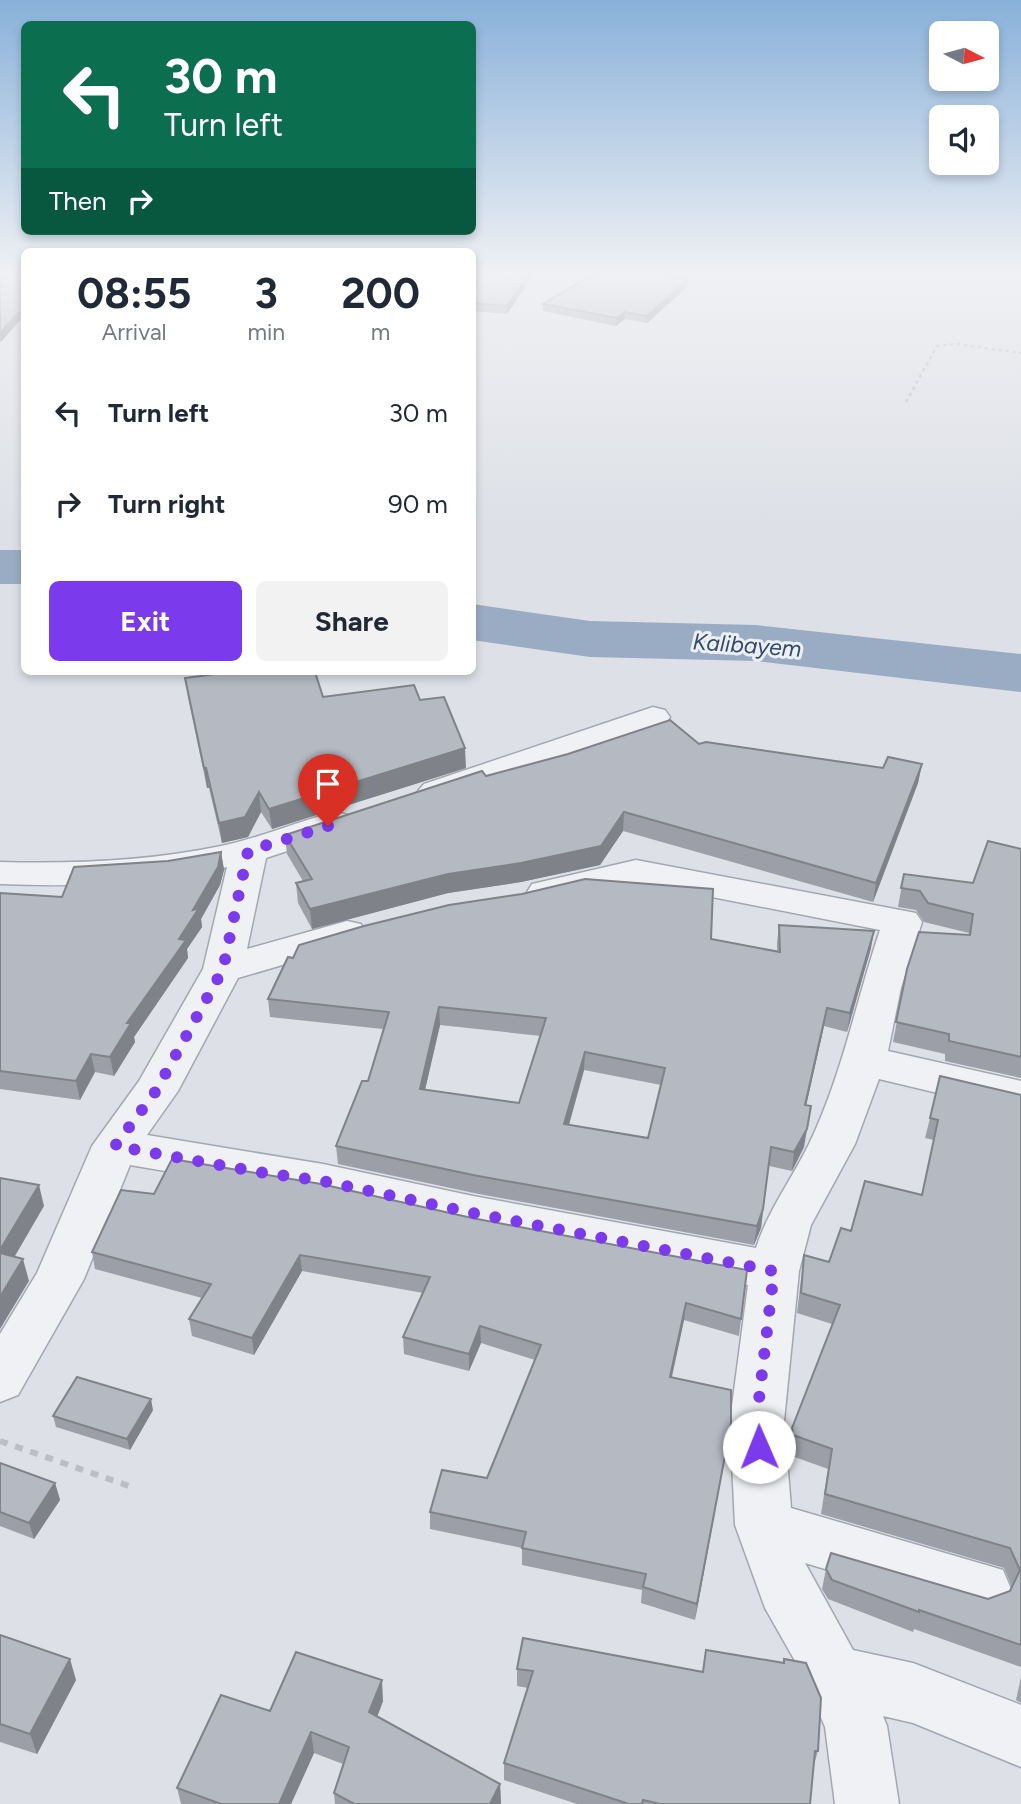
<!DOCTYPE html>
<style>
:root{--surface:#fff;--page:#f2f2f3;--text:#1f2937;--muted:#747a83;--accent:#7c3aed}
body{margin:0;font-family:Figtree,sans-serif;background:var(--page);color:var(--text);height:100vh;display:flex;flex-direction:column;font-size:26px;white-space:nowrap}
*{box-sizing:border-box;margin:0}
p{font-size:23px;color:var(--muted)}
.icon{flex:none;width:38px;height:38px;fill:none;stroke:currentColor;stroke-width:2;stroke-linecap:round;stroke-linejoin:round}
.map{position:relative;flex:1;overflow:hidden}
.side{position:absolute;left:21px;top:248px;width:455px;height:427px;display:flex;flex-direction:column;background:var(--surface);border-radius:10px;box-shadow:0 4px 10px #0003}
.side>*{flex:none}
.guide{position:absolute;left:21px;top:21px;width:455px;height:214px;border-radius:10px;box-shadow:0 4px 10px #0003;background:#0b6e4f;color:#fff;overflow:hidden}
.needle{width:46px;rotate:96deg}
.fabs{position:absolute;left:929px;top:21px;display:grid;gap:14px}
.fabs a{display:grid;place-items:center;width:70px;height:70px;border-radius:10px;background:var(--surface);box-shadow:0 4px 10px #0003;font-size:35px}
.pin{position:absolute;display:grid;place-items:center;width:60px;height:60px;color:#fff;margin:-72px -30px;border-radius:50% 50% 50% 0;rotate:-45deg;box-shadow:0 0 7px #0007}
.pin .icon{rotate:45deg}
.me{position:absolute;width:77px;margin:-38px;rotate:359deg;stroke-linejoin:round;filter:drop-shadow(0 0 5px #0008)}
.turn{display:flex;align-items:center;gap:24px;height:147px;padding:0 28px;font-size:32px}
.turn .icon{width:91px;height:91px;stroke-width:2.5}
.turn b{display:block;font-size:49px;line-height:60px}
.then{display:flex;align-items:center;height:66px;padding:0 28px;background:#0003;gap:14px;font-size:26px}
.eta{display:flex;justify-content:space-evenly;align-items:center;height:119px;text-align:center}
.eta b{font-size:42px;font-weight:700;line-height:49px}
.cta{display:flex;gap:14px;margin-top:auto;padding:14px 28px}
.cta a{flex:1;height:80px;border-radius:10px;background:var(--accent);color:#fff;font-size:28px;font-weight:700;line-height:80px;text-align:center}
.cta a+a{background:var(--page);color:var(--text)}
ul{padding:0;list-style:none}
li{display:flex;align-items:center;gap:21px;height:91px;padding:0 28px}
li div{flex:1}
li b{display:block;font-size:26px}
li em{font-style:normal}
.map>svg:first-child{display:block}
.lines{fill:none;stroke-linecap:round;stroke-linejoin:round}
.river{fill:#9aacc4;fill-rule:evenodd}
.minor-casing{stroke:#a3a7af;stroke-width:3}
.path-far1{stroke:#bcbec5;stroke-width:2.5;stroke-dasharray:3.5 3.5;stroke-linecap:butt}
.path{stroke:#bcbec5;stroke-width:6;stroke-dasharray:8 8;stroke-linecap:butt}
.minor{fill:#f0f1f5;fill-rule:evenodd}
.wall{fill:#9c9fa7;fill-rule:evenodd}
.shaded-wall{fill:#7f8288}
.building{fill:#b5b9c2;stroke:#7f8288;stroke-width:2;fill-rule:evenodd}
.route{stroke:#7c3aed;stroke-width:12;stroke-dasharray:0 21.6}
.labels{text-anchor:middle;stroke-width:6;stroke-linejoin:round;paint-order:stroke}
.water-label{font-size:23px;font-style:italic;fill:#354a6c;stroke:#eceff4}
</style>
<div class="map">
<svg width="1021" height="1804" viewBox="0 0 1021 1804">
<rect width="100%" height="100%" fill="#dde0e6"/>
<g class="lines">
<path class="river" d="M 0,550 L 24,550 L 24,584 L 0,584 Z
M 472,604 L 590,621 L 756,625 L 1021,654 L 1021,692 L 756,661 L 590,657 L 472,640 Z"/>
<defs>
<path id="minor" d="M 653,707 L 665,710 L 670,717 L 665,724 L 448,798 L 436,802 L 424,798 L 418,791 L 424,784 Z
M 335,812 L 348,815 L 353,823 L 348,831 L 266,858 L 247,949 L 347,921 L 361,924 L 367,933 L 361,942 L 238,978 L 178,1091 L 147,1135 L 323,1164 L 473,1196 L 756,1248 C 768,1210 792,1179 809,1144 C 842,1076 856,1001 880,930 L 636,882 L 546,904 L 532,900 L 527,892 L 532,884 L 636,860 L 916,913 L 922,922 L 901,988 L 888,1051 L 1021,1081 L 1021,1113 L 879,1079 L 855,1144 L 811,1225 L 799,1271 L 784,1421 L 791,1508 L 1003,1570 L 1011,1589 L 1003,1608 L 982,1616 L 805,1563 L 853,1650 L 913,1663 L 1021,1705 L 1021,1767 L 913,1723 L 883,1716 L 887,1726 L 899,1804 L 835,1804 L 825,1727 L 803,1675 L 765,1608 L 735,1525 L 730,1421 L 748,1285 L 473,1232 L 323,1198 L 130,1165 L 84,1279 L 18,1395 L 0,1402 L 0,1334 L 37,1273 L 92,1146 L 139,1081 L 203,969 L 227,867 C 153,885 75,887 0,884 L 0,862 C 74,864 149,861 221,846 C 260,838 296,822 335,812 Z"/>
</defs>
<use href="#minor" class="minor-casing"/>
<path class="path-far1" d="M 906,402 L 937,346 L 956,344 L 1021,353"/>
<path class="path" d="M 0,1441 L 129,1486"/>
<use href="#minor" class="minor"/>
</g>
<path class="wall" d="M 24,274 L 24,321 L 19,321 L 0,342 L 0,278 Z
M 472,274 L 534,274 L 507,314 L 472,311 Z
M 688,286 L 647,323 L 625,319 L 616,326 L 543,311 L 543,304 Z
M 185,678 L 323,697 L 420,700 L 466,768 L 272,829 L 261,812 L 248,837 L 222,843 L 209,788 L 207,788 L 188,697 Z
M 699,744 L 883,768 L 922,764 L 918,783 L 873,902 L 623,831 L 600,865 L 521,882 L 448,893 L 312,929 L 298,903 L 296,883 L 303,881 L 287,854 L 285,835 L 486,776 Z
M 1021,849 L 1021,1078 L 945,1061 L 945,1054 L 893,1042 L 907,969 L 968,935 L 969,933 L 924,922 L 916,910 L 898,907 L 904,874 L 973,883 Z
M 221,852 L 224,870 L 220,885 L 201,919 L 202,927 L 187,949 L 188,958 L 134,1037 L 135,1042 L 114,1076 L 95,1072 L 80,1100 L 0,1089 L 0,893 L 62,897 L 168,861 Z
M 779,925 L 871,948 L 847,1032 L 824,1026 L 806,1105 L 804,1147 L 792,1171 L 769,1166 L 761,1228 L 754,1245 L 474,1193 L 338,1164 L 336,1146 L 368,1081 L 383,1029 L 270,1017 L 268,999 L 293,958 L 711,939 L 777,951 L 777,943 ZM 440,1025 L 541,1036 L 519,1103 L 425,1090 ZM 584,1070 L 661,1085 L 648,1138 L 569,1125 Z
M 1021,1095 L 1021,1667 L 914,1629 L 913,1632 L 828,1599 L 822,1589 L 826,1569 L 988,1599 L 1010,1591 L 1012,1587 L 1004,1568 L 821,1514 L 828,1469 L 789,1455 L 789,1448 L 792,1428 L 832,1324 L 797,1313 L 804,1255 L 829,1262 L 851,1231 L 922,1195 L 934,1140 L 925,1138 L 930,1118 Z
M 154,1194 L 472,1218 L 747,1270 L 739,1336 L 684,1320 L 672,1377 L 731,1424 L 695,1620 L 641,1603 L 642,1590 L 522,1565 L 522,1548 L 430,1529 L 430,1512 L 487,1478 L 535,1360 L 481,1343 L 469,1371 L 404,1354 L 403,1337 L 423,1293 L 302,1271 L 254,1355 L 192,1336 L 189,1319 L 202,1298 L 95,1269 L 92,1252 Z
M 153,1410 L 130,1450 L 56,1427 L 53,1416 Z
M 0,1463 L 55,1483 L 60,1500 L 34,1539 L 0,1526 Z
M 0,1635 L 76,1680 L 37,1754 L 0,1742 Z
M 706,1650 L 818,1751 L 813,1768 L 810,1804 L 577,1804 L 504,1780 L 504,1763 L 528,1688 L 517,1686 L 517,1669 L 703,1672 Z
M 1021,1677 L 1021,1703 L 1016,1700 Z
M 383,1701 L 377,1717 L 500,1784 L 501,1804 L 335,1804 L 334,1793 L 343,1764 L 314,1753 L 291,1804 L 181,1804 L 177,1788 L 270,1711 Z"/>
<path class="shaded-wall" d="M 529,274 L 534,274 L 507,314 L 507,306 Z
M 688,279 L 688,286 L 647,323 L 647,316 Z
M 625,312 L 625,319 L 616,326 L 617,318 Z
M 18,313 L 19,321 L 1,342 L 0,333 Z
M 465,748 L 466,768 L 272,829 L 269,809 Z
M 922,764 L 918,783 L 873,902 L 876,883 Z
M 204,768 L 206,768 L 209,788 L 207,788 Z
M 259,792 L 261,812 L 248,837 L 222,843 L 219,823 Z
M 624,812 L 623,831 L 600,865 L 521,882 L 448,893 L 312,929 L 310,909 Z
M 221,852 L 224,870 L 220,885 L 201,919 L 202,927 L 187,949 L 188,958 L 134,1037 L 135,1042 L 114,1076 L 110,1057 L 127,1023 L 179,939 Z
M 874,931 L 871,948 L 847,1032 L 850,1013 Z
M 439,1007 L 440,1025 L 421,1107 L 420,1089 Z
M 827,1008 L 824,1026 L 802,1124 L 805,1105 Z
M 585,1052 L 584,1070 L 564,1142 L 564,1124 Z
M 91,1054 L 95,1072 L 80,1100 L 76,1081 Z
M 811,1106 L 804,1147 L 792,1171 L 794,1152 Z
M 39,1185 L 44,1206 L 4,1275 L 0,1258 L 0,1250 Z
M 763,1209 L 761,1228 L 754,1245 L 757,1226 Z
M 300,1255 L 302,1271 L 254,1355 L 252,1338 Z
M 23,1259 L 29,1281 L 0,1329 L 0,1297 Z
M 686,1303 L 684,1320 L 668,1393 L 670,1377 Z
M 480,1326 L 481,1343 L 469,1371 L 469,1354 Z
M 151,1399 L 153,1410 L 130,1450 L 127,1439 Z
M 731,1424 L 728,1441 L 695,1620 L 697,1604 Z
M 55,1483 L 60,1500 L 34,1539 L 29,1523 Z
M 70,1659 L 76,1680 L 37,1754 L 30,1734 Z
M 382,1680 L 383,1701 L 371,1733 L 369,1712 Z
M 311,1732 L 314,1753 L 291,1804 L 279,1804 Z
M 500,1784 L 501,1804 L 490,1804 Z"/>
<path class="building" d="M 4,274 L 24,274 L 24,313 L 18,313 L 0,333 L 0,278 Z
M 472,274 L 529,274 L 507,306 L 472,303 Z
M 594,274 L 665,274 L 688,279 L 647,316 L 625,312 L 617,318 L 543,304 Z
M 230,672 L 315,672 L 323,697 L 414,685 L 420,700 L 444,697 L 465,748 L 269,809 L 259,792 L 245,817 L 219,823 L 206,768 L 204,768 L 185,678 Z
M 670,720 L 699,744 L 706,742 L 883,768 L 888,757 L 922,764 L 876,883 L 624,812 L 601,846 L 521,863 L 448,874 L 310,909 L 296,883 L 312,879 L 285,835 L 482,771 L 486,776 L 568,754 Z
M 988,841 L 1021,849 L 1021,1057 L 949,1041 L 949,1034 L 896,1022 L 907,969 L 919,932 L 970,935 L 973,914 L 928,903 L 920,891 L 901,888 L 904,874 L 973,883 Z
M 221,852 L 218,867 L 193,910 L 199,908 L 179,939 L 186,940 L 127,1023 L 131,1023 L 110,1057 L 91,1054 L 76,1081 L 0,1071 L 0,893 L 62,897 L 74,867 L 168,861 Z
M 585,879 L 713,889 L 711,939 L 780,952 L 779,925 L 874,931 L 850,1013 L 827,1008 L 805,1105 L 811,1106 L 807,1129 L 794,1152 L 771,1147 L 763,1209 L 757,1226 L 473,1175 L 336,1146 L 362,1081 L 368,1081 L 389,1012 L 268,999 L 288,957 L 293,958 L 299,945 L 364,926 L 449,905 L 522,894 ZM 439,1007 L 546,1018 L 519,1103 L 420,1089 ZM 585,1052 L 665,1068 L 648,1138 L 564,1124 Z
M 940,1076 L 1021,1095 L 1021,1645 L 919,1610 L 919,1612 L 832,1580 L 826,1569 L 831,1553 L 988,1599 L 1010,1591 L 1020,1570 L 1010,1548 L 825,1494 L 832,1449 L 793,1435 L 792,1428 L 840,1305 L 801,1293 L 804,1255 L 829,1262 L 841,1228 L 851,1231 L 865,1181 L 922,1195 L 938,1120 L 930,1118 Z
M 172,1159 L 321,1184 L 472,1218 L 747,1270 L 741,1319 L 686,1303 L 670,1377 L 731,1390 L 731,1424 L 697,1604 L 643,1587 L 646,1574 L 522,1548 L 526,1532 L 430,1512 L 442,1470 L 487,1478 L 541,1345 L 480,1326 L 469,1354 L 403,1337 L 430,1277 L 300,1255 L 252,1338 L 189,1319 L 211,1284 L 92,1252 L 121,1190 L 154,1194 Z
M 0,1178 L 39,1185 L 0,1250 Z
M 0,1253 L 23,1259 L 0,1297 Z
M 77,1377 L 151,1399 L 127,1439 L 53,1416 Z
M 0,1463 L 55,1483 L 29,1523 L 0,1512 Z
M 0,1635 L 70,1659 L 30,1734 L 0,1724 Z
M 523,1638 L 703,1672 L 706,1650 L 784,1663 L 784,1659 L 806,1663 L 821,1698 L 818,1751 L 815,1751 L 810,1804 L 660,1804 L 643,1800 L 642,1804 L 629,1804 L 504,1763 L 533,1671 L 517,1669 Z
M 296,1652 L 382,1680 L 369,1712 L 500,1784 L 490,1804 L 354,1804 L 334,1793 L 349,1747 L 311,1732 L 279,1804 L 221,1804 L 177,1788 L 221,1695 L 270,1711 Z"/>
<linearGradient id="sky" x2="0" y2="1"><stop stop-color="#89b1da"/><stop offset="0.52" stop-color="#f0f1f4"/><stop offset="1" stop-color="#f0f1f4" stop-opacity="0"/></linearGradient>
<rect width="1021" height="527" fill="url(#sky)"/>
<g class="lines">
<path class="route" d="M 328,826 L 248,851 L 223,969 L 156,1091 L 115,1146 L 258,1172 L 323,1181 L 473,1213 L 774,1271 L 759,1399 L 759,1447"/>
</g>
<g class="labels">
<g class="water-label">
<text transform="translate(747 645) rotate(4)" y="8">Kalibayem</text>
</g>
</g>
</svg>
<div class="fabs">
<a><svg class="needle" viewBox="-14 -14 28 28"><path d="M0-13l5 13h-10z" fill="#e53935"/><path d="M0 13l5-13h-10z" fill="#747a83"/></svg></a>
<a><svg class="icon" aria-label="sound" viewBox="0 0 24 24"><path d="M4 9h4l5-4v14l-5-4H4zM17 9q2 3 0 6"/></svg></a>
</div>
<div class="pin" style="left:328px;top:826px;background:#d93025"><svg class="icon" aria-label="arrive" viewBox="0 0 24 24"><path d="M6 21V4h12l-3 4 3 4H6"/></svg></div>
<svg class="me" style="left:759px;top:1447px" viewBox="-20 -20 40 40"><circle r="19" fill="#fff"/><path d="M0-13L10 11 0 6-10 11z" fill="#7c3aed"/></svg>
<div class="guide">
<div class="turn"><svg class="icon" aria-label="left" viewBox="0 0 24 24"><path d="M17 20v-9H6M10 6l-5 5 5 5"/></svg><div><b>30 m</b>Turn left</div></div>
<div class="then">Then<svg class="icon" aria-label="right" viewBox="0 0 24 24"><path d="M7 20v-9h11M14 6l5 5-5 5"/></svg></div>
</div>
<section class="side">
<div class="eta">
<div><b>08:55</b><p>Arrival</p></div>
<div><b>3</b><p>min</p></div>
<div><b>200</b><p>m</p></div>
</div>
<ul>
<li><svg class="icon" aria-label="left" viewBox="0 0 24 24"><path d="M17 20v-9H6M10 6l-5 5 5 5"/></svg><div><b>Turn left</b></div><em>30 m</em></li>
<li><svg class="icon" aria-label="right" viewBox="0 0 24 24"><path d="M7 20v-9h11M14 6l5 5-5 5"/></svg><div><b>Turn right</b></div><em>90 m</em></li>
</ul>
<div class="cta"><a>Exit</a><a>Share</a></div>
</section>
</div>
